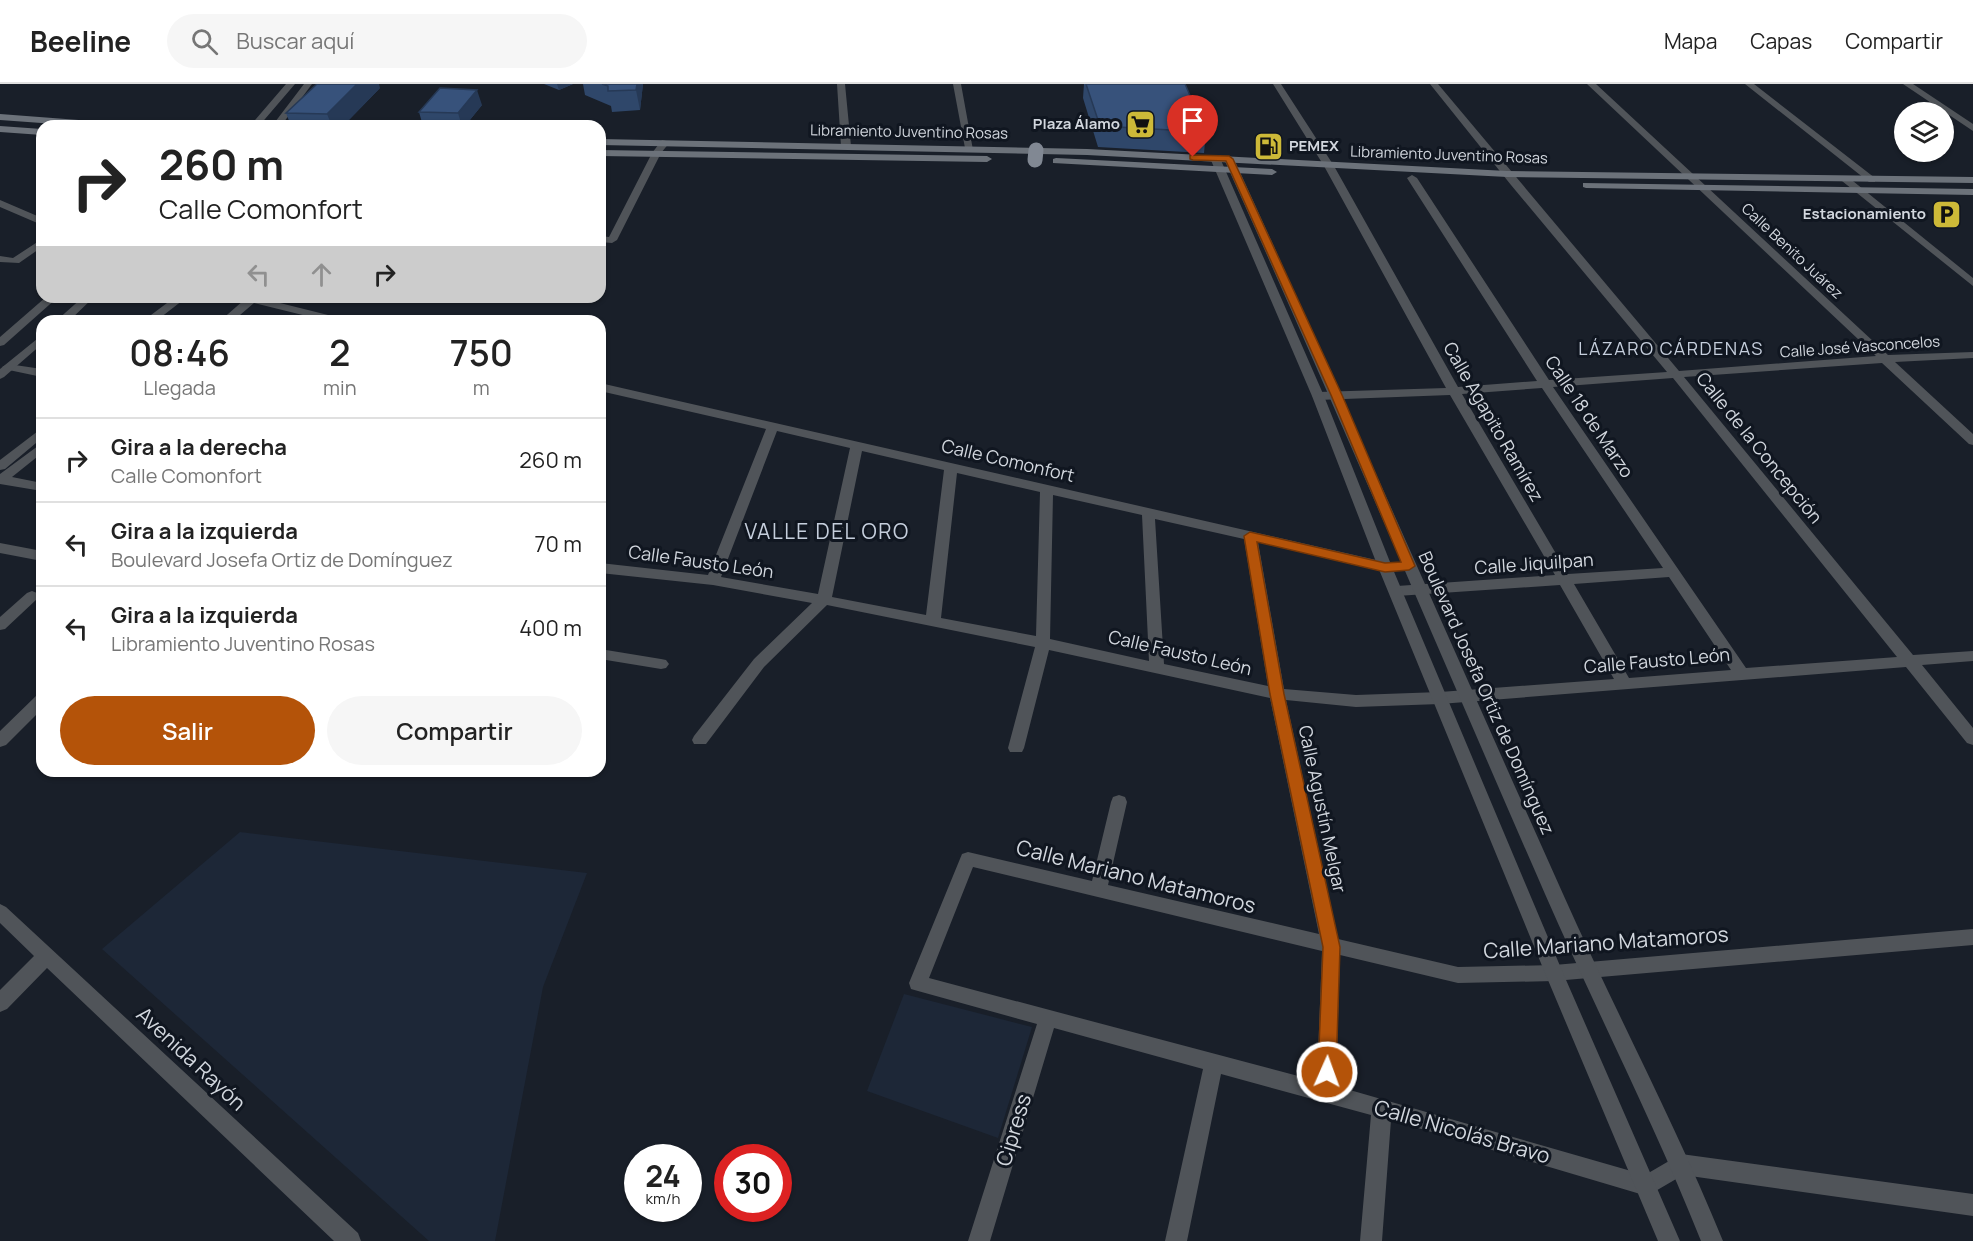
<!DOCTYPE html>
<html lang="es">
<meta charset="utf-8">
<style>
:root{--surface:#fff;--page:#f6f6f6;--text:#222;--muted:#767676;--line:#e0e0e0;--accent:#b45309}
body{margin:0;font-family:Manrope,sans-serif;background:var(--page);color:var(--text);height:100vh;display:flex;flex-direction:column;font-size:22px;white-space:nowrap}
*{box-sizing:border-box;margin:0}
p{font-size:20px;color:var(--muted)}
.icon{flex:none;width:33px;height:33px;fill:none;stroke:currentColor;stroke-width:2;stroke-linecap:round;stroke-linejoin:round}
.map{position:relative;flex:1;overflow:hidden}
.sheet{position:absolute;left:36px;top:231px;width:570px;height:462px;display:flex;flex-direction:column;background:var(--surface);border-radius:18px;box-shadow:0 2px 4px #0004}
.sheet>*{flex:none}
.guide{position:absolute;left:36px;top:36px;width:570px;height:183px;border-radius:18px;box-shadow:0 2px 4px #0004;background:#fff;color:var(--text);overflow:hidden}
.buttons{position:absolute;left:1894px;top:18px;display:grid;gap:12px}
.buttons a{display:grid;place-items:center;width:60px;height:60px;border-radius:50%;background:var(--surface);box-shadow:0 2px 4px #0004;font-size:30px}
.speed{position:absolute;left:624px;top:1060px;display:flex;gap:12px;font-size:30px;font-weight:700;text-align:center}
.speed>*{display:grid;place-content:center;width:78px;height:78px;border-radius:50%;background:var(--surface);box-shadow:0 2px 4px #0004;line-height:1}
.speed small{font-size:15px;font-weight:400}
.speed .limit{border:9px solid #d22;background:#fff;color:#111}
.pin{position:absolute;display:grid;place-items:center;width:51px;height:51px;color:#fff;margin:-62px -26px;border-radius:50% 50% 50% 0;rotate:-45deg;box-shadow:0 0 6px #0007}
.pin .icon{rotate:45deg}
.me{position:absolute;width:66px;margin:-33px;rotate:2deg;stroke-linejoin:round;filter:drop-shadow(0 0 4px #0008)}
.turn{display:flex;align-items:center;gap:21px;height:126px;padding:0 24px;font-size:27px}
.turn .icon{width:78px;height:78px;stroke-width:2.5}
.turn b{display:block;font-size:42px;line-height:51px}
.lanes{display:flex;align-items:center;height:57px;padding:0 24px;background:#0003;justify-content:center;gap:30px;direction:ltr}
.lanes .off{opacity:.35}
.eta{display:flex;justify-content:space-evenly;align-items:center;height:102px;text-align:center}
.eta b{font-size:36px;font-weight:600;line-height:42px}
.action{display:flex;gap:12px;margin-top:auto;padding:12px 24px}
.action a{flex:1;height:69px;border-radius:36px;background:var(--accent);color:#fff;font-size:24px;font-weight:600;line-height:69px;text-align:center}
.action a+a{background:var(--page);color:var(--text)}
ul{padding:0;list-style:none}
li{display:flex;align-items:center;gap:18px;height:84px;padding:0 24px;border-top:2px solid var(--line)}
li div{flex:1}
li b{display:block;font-size:22px}
li em{font-style:normal}
header{display:flex;align-items:center;gap:36px;box-sizing:border-box;height:84px;padding:0 30px;background:var(--surface);border-bottom:2px solid var(--line)}
header strong{font-size:28px}
nav{display:flex;gap:33px;margin-inline-start:auto;font-size:21px}
.search{width:420px;height:54px;background:var(--page);display:flex;align-items:center;gap:15px;box-sizing:border-box;padding:0 21px;border-radius:33px;color:var(--muted);font-size:22px}
.map>svg:first-child{display:block}
.built{fill:#1d2737}
.lines{fill:none;stroke-linecap:round;stroke-linejoin:round}
.minor{fill:#505459;fill-rule:evenodd}
.tertiary{fill:#505459;fill-rule:evenodd}
.secondary{fill:#6c727a;fill-rule:evenodd}
.primary{stroke:#818893;stroke-width:15}
.wall{fill:#2f476a}
.shaded-wall{fill:#263956}
.building{fill:#37527b;stroke:#263956;stroke-width:1.5}
.route{fill:#b45309;stroke:#753606;stroke-width:1.5}
.labels{text-anchor:middle;stroke-width:6;stroke-linejoin:round;paint-order:stroke}
.far-poi-label{font-size:15px;font-weight:bold;fill:#d2d7de;stroke:#101620;text-anchor:end}
.far-street-label{font-size:15px;fill:#d2d7de;stroke:#101620}
.far-quarter-label{font-size:18px;letter-spacing:1.5px;fill:#c5cedc;stroke:#101620}
.street-label{font-size:18px;fill:#d2d7de;stroke:#101620}
.quarter-label{font-size:21px;letter-spacing:1.5px;fill:#c5cedc;stroke:#101620}
.near-street-label{font-size:21px;fill:#d2d7de;stroke:#101620}
</style>
<header>
<strong>Beeline</strong>
<div class="search"><svg class="icon" aria-label="search" viewBox="0 0 24 24"><circle cx="10" cy="10" r="6"/><path d="M15 15l6 6"/></svg>Buscar aquí</div>
<nav><a>Mapa</a><a>Capas</a><a>Compartir</a></nav>
</header>
<div class="map">
<svg width="1973" height="1157" viewBox="0 0 1973 1157">
<rect width="100%" height="100%" fill="#191f29"/>
<path class="built" d="M 240,748 L 587,789 L 543,903 L 495,1157 L 429,1157 L 102,865 Z
M 904,910 L 1032,943 L 998,1054 L 867,1007 Z"/>
<g class="lines">
<path class="minor" d="M 837,0 L 845,0 L 851,62 L 846,65 L 841,62 Z
M 953,0 L 961,0 L 973,66 L 965,64 Z
M 1273,0 L 1281,0 L 1334,82 L 1458,303 L 1537,297 L 1407,94 L 1412,91 L 1417,94 L 1549,296 L 1667,288 L 1511,101 L 1430,0 L 1438,0 L 1679,287 L 1876,272 L 1587,0 L 1596,0 L 1888,271 L 1973,268 L 1973,274 L 1895,278 L 1973,350 L 1973,361 L 1969,360 L 1882,279 L 1684,293 L 1913,571 L 1973,567 L 1973,577 L 1922,581 L 1973,644 L 1973,661 L 1967,659 L 1906,583 L 1440,620 L 1356,623 L 1286,616 L 1338,855 L 1458,883 L 1554,881 L 1973,845 L 1973,861 L 1554,897 L 1458,899 L 1340,871 L 1336,1002 L 1645,1091 L 1681,1070 L 1973,1110 L 1973,1132 L 1683,1091 L 1647,1112 L 1391,1036 L 1382,1157 L 1360,1157 L 1371,1031 L 1221,990 L 1187,1157 L 1165,1157 L 1203,985 L 1054,944 L 990,1157 L 968,1157 L 1037,940 L 918,907 L 911,905 L 909,899 L 962,770 L 968,768 L 1092,797 L 1111,718 L 1113,713 L 1119,711 L 1125,713 L 1127,718 L 1108,801 L 1319,850 L 1270,614 L 1049,566 L 1024,664 L 1022,668 L 1010,668 L 1008,664 L 1035,563 L 827,521 L 764,583 L 706,660 L 694,660 L 692,656 L 694,652 L 754,575 L 812,519 L 713,501 L 600,489 L 600,479 L 708,491 L 766,345 L 600,307 L 600,299 L 1385,478 L 1414,479 L 1416,482 L 1414,485 L 1385,488 L 1258,458 L 1284,605 L 1356,611 L 1440,608 L 1614,595 L 1560,501 L 1397,512 L 1390,507 L 1397,502 L 1555,491 L 1450,311 L 1318,316 L 1312,312 L 1318,308 L 1446,304 L 1324,82 ZM 1673,294 L 1897,573 L 1746,584 L 1553,303 ZM 1542,304 L 1663,484 L 1568,490 L 1462,310 ZM 777,347 L 850,364 L 818,510 L 721,493 ZM 862,367 L 944,386 L 926,531 L 832,513 ZM 957,389 L 1040,408 L 1036,552 L 941,534 ZM 1053,411 L 1142,431 L 1149,577 L 1050,555 ZM 1155,435 L 1244,455 L 1268,602 L 1164,580 ZM 1669,493 L 1731,586 L 1629,594 L 1574,500 ZM 973,783 L 1322,867 L 1317,997 L 929,894 Z
M 1745,0 L 1754,0 L 1875,94 L 1875,98 L 1869,98 Z
M 1903,0 L 1913,0 L 1973,40 L 1973,47 Z
M 662,56 L 670,58 L 661,69 L 617,156 L 612,159 L 600,158 L 600,152 L 609,153 L 652,69 Z
M 1842,93 L 1848,93 L 1973,194 L 1973,202 L 1842,97 Z
M 0,116 L 42,134 L 42,141 L 0,123 Z
M 42,155 L 42,163 L 19,179 L 0,178 L 0,172 L 13,174 Z
M 175,213 L 187,213 L 156,237 L 143,237 Z
M 238,213 L 256,213 L 344,235 L 346,237 L 327,237 L 254,219 L 233,237 L 220,237 L 244,216 Z
M 8,280 L 42,285 L 42,293 L 4,285 L 2,283 Z
M 42,344 L 42,354 L 5,385 L 0,386 L 0,376 Z
M 42,359 L 42,369 L 12,393 L 42,399 L 42,407 L 0,400 L 0,390 Z
M 0,459 L 42,467 L 42,477 L 0,469 Z
M 32,507 L 37,509 L 39,512 L 37,515 L 5,545 L 0,546 L 0,533 L 27,509 Z
M 600,565 L 661,575 L 666,576 L 669,580 L 666,584 L 661,585 L 600,575 Z
M 42,609 L 42,625 L 6,661 L 0,663 L 0,647 L 37,611 Z
M 0,820 L 6,823 L 358,1149 L 361,1157 L 334,1157 L 47,884 L 7,925 L 0,928 L 0,906 L 34,872 L 0,839 Z"/>
<path class="tertiary" d="M 286,0 L 295,0 L 259,42 L 250,42 Z
M 304,0 L 312,0 L 281,42 L 272,42 Z
M 1215,71 L 1220,74 L 1324,312 L 1392,483 L 1563,889 L 1680,1157 L 1658,1157 L 1545,889 L 1378,483 L 1312,312 L 1210,74 Z
M 1229,72 L 1234,75 C 1346,319 1453,565 1563,810 C 1615,927 1675,1039 1723,1157 L 1701,1157 C 1654,1039 1596,926 1545,810 C 1438,565 1334,319 1224,75 Z
M 46,213 L 58,213 L 4,261 L 0,262 L 0,253 Z
M 83,213 L 94,213 L 69,237 L 56,237 Z
M 42,251 L 42,260 L 4,293 L 0,295 L 0,285 Z"/>
<path class="secondary" d="M 0,30 L 118,39 L 122,42 L 83,42 L 0,36 Z
M 0,42 L 42,45 L 42,51 L 0,48 Z
M 600,55 L 1087,65 L 1507,87 L 1973,93 L 1973,99 L 1507,93 L 1087,71 L 600,61 Z
M 600,66 L 987,72 L 992,75 L 987,78 L 600,72 Z
M 1056,74 L 1272,85 L 1277,88 L 1272,91 L 1053,79 L 1053,75 Z
M 1583,99 L 1973,105 L 1973,111 L 1586,104 L 1583,103 Z"/>
<path class="primary" d="M 1035,76 L 1036,66"/>
</g>
<path class="wall" d="M 544,0 L 573,0 L 559,6 Z
M 583,0 L 643,0 L 640,26 L 612,28 L 611,22 L 585,11 Z
M 1084,0 L 1185,0 L 1206,48 L 1204,69 L 1098,63 L 1083,14 Z
M 380,4 L 343,42 L 291,42 L 286,29 Z
M 482,21 L 465,42 L 423,42 L 419,28 Z"/>
<path class="shaded-wall" d="M 357,0 L 379,0 L 380,4 L 343,42 L 332,42 L 327,30 Z
M 557,0 L 573,0 L 559,6 Z
M 637,0 L 643,0 L 640,26 L 636,6 Z
M 477,6 L 482,21 L 465,42 L 462,42 L 458,29 Z"/>
<path class="building" d="M 317,0 L 357,0 L 327,30 L 286,29 Z
M 602,0 L 637,0 L 636,6 L 608,7 L 608,2 Z
M 1086,0 L 1185,0 L 1206,48 L 1100,42 Z
M 440,4 L 477,6 L 458,29 L 419,28 Z"/>
<path class="route" d="M 1190,71 L 1229,72 L 1233,75 L 1342,311 L 1415,482 L 1409,486 L 1385,488 L 1257,458 L 1284,610 L 1340,863 L 1336,988 L 1333,994 L 1327,997 L 1320,994 L 1318,988 L 1323,863 L 1270,610 L 1244,452 L 1250,448 L 1385,479 L 1401,478 L 1331,311 L 1226,77 L 1193,76 L 1190,75 Z"/>
<defs>
<symbol id="supermarket-square" viewBox="-11 -11 22 22"><rect x="-9" y="-9" width="18" height="18" rx="4" fill="#cdb938" stroke="#101620"/><path d="M-6-5.5h2.5l.6 2H6L4.5 2H-2.5L-4.4-4H-6ZM-1.5 3.2a1.3 1.3 0 1 0 .1 0ZM3 3.2a1.3 1.3 0 1 0 .1 0Z" fill="#111"/></symbol>
<symbol id="fuel-square" viewBox="-11 -11 22 22"><rect x="-9" y="-9" width="18" height="18" rx="4" fill="#cdb938" stroke="#101620"/><path d="M-5.5-6h7V0h2V4h1.3V-2.5L3-4.5l.8-.8L6-3V5H2.5V1h-1V6h-7ZM-4.2-4.7v3.2H.2V-4.7Z" fill="#111"/></symbol>
<symbol id="parking-square" viewBox="-11 -11 22 22"><rect x="-9" y="-9" width="18" height="18" rx="4" fill="#cdb938" stroke="#101620"/><path d="M-3.5-5.5H1a3.5 3.5 0 0 1 0 7H-1V5.5H-3.5ZM-1-3.4V-.6H.8a1.4 1.4 0 0 0 0-2.8Z" fill="#111"/></symbol>
</defs>
<g fill-rule="evenodd">
<use href="#supermarket-square" x="1124" y="24" width="33" height="33"/>
<use href="#fuel-square" x="1252" y="46" width="33" height="33"/>
<use href="#parking-square" x="1930" y="114" width="33" height="33"/>
</g>
<g class="labels">
<g class="far-poi-label">
<text x="1120" y="45">Plaza Álamo</text>
<text x="1289" y="67" text-anchor="start">PEMEX</text>
<text x="1926" y="135">Estacionamiento</text>
</g>
<g class="far-street-label">
<text transform="translate(909 48) rotate(1)" y="5">Libramiento Juventino Rosas</text>
<text transform="translate(1449 71) rotate(2)" y="5">Libramiento Juventino Rosas</text>
<text transform="translate(1792 167) rotate(43)" y="5">Calle Benito Juárez</text>
<text transform="translate(1860 263) rotate(-4)" y="5">Calle José Vasconcelos</text>
</g>
<g class="far-quarter-label">
<text x="1671" y="271">LÁZARO CÁRDENAS</text>
</g>
<g class="street-label">
<text transform="translate(1589 333) rotate(56)" y="6">Calle 18 de Marzo</text>
<text transform="translate(1493 338) rotate(60)" y="6">Calle Agapito Ramírez</text>
<text transform="translate(1759 364) rotate(51)" y="6">Calle de la Concepción</text>
<text transform="translate(1008 377) rotate(13)" y="6">Calle Comonfort</text>
<text transform="translate(701 478) rotate(8)" y="6">Calle Fausto León</text>
<text transform="translate(1534 480) rotate(-4)" y="6">Calle Jiquilpan</text>
<text transform="translate(1180 569) rotate(13)" y="6">Calle Fausto León</text>
<text transform="translate(1657 577) rotate(-5)" y="6">Calle Fausto León</text>
<text transform="translate(1486 609) rotate(66)" y="6">Boulevard Josefa Ortiz de Domínguez</text>
<text transform="translate(1322 725) rotate(78)" y="6">Calle Agustín Melgar</text>
</g>
<g class="quarter-label">
<text x="827" y="455">VALLE DEL ORO</text>
</g>
<g class="near-street-label">
<text transform="translate(1136 793) rotate(14)" y="7">Calle Mariano Matamoros</text>
<text transform="translate(1606 859) rotate(-4)" y="7">Calle Mariano Matamoros</text>
<text transform="translate(191 975) rotate(43)" y="7">Avenida Rayón</text>
<text transform="translate(1014 1046) rotate(-73)" y="7">Cipress</text>
<text transform="translate(1462 1048) rotate(16)" y="7">Calle Nicolás Bravo</text>
</g>
</g>
</svg>
<div class="buttons">
<a><svg class="icon" aria-label="layers" viewBox="0 0 24 24"><path d="M12 4l9 5-9 5-9-5zM3 14l9 5 9-5"/></svg></a>
</div>
<div class="speed"><div>24<small>km/h</small></div><div class="limit">30</div></div>
<div class="pin" style="left:1193px;top:73px;background:#d93025"><svg class="icon" aria-label="arrive" viewBox="0 0 24 24"><path d="M6 21V4h12l-3 4 3 4H6"/></svg></div>
<svg class="me" style="left:1327px;top:988px" viewBox="-20 -20 40 40"><circle r="17" fill="#b45309" stroke="#fff" stroke-width="3"/><path d="M0-11L8 9 0 5-8 9z" fill="#fff"/></svg>
<div class="guide">
<div class="turn"><svg class="icon" aria-label="right" viewBox="0 0 24 24"><path d="M7 20v-9h11M14 6l5 5-5 5"/></svg><div><b>260 m</b>Calle Comonfort</div></div>
<div class="lanes"><svg class="icon off" aria-label="left" viewBox="0 0 24 24"><path d="M17 20v-9H6M10 6l-5 5 5 5"/></svg><svg class="icon off" aria-label="ahead" viewBox="0 0 24 24"><path d="M12 20V5M6 11l6-6 6 6"/></svg><svg class="icon" aria-label="right" viewBox="0 0 24 24"><path d="M7 20v-9h11M14 6l5 5-5 5"/></svg></div>
</div>
<section class="sheet">
<div class="eta">
<div><b>08:46</b><p>Llegada</p></div>
<div><b>2</b><p>min</p></div>
<div><b>750</b><p>m</p></div>
</div>
<ul>
<li><svg class="icon" aria-label="right" viewBox="0 0 24 24"><path d="M7 20v-9h11M14 6l5 5-5 5"/></svg><div><b>Gira a la derecha</b><p>Calle Comonfort</p></div><em>260 m</em></li>
<li><svg class="icon" aria-label="left" viewBox="0 0 24 24"><path d="M17 20v-9H6M10 6l-5 5 5 5"/></svg><div><b>Gira a la izquierda</b><p>Boulevard Josefa Ortiz de Domínguez</p></div><em>70 m</em></li>
<li><svg class="icon" aria-label="left" viewBox="0 0 24 24"><path d="M17 20v-9H6M10 6l-5 5 5 5"/></svg><div><b>Gira a la izquierda</b><p>Libramiento Juventino Rosas</p></div><em>400 m</em></li>
</ul>
<div class="action"><a>Salir</a><a>Compartir</a></div>
</section>
</div>
